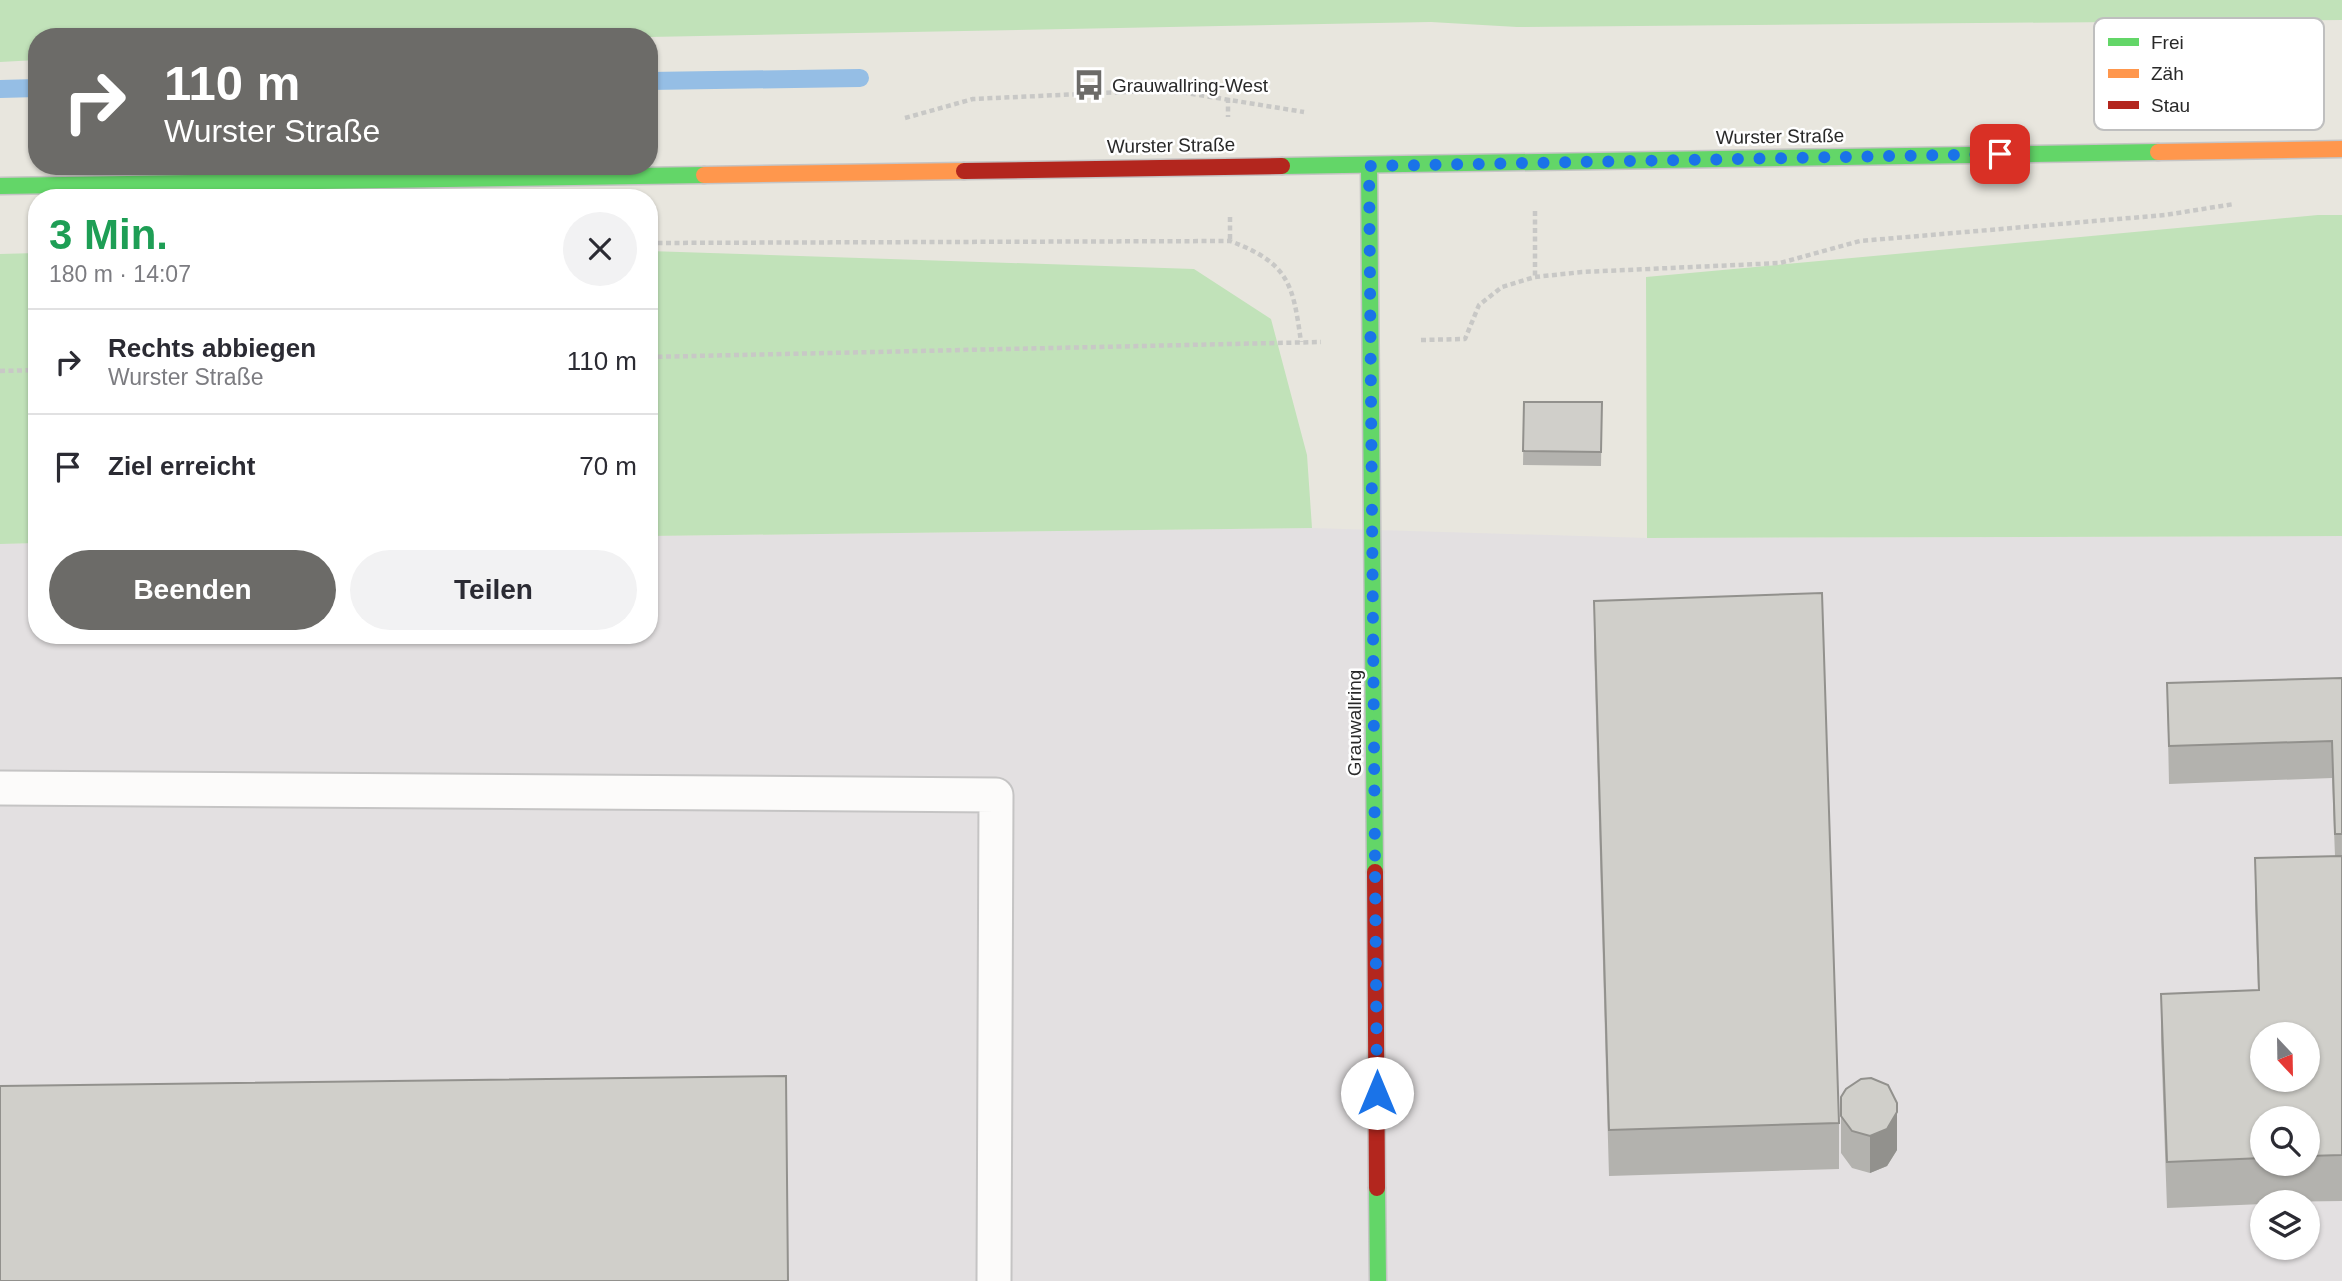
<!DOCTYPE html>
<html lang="de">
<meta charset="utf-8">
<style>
:root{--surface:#fff;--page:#f2f2f3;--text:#2b2b33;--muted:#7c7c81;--line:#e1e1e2;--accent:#6c6b68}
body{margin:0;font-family:Helvetica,sans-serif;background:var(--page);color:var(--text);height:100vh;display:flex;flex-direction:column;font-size:26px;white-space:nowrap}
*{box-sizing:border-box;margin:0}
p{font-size:23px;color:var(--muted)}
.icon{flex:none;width:38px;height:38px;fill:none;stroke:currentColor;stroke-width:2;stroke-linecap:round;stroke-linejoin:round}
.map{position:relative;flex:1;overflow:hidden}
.drawer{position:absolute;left:28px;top:189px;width:630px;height:455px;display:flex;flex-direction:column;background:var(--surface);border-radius:28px;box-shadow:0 2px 5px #0004}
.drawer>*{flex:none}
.guide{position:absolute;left:28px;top:28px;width:630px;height:147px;border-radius:28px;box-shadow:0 2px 5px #0004;background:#6c6b68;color:#fff;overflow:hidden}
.needle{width:46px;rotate:158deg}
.fabs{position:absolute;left:2250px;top:1022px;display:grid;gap:14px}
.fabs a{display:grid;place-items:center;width:70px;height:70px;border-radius:50%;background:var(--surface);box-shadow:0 2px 5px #0004;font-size:35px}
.pin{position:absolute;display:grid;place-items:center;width:60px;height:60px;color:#fff;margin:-30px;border-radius:14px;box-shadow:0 4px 10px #0006}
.me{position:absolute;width:77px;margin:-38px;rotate:0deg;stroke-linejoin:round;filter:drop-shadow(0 0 5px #0008)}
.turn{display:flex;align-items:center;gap:24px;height:147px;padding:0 21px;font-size:32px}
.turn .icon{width:91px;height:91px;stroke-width:2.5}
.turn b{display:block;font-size:49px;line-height:60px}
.round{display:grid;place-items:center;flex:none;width:74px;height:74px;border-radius:37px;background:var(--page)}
.summary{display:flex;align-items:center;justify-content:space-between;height:119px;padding:0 21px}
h1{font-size:42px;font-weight:600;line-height:52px;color:#1e9e55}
.action{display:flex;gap:14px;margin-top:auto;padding:14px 21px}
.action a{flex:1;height:80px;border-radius:42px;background:var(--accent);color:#fff;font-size:28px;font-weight:600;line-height:80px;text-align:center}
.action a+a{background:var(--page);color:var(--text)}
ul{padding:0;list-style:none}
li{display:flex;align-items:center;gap:21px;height:105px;padding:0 21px;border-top:2px solid var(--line)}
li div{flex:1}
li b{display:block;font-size:26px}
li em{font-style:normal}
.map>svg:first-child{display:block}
.industrial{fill:#e3e0e1;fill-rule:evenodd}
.green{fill:#c1e2b9}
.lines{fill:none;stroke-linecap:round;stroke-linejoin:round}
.stream{stroke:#95bee5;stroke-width:18}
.lane-casing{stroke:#c5c4c4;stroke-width:37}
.fast-casing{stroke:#c5c4c4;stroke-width:19}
.slow-casing{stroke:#c5c4c4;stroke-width:19}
.jam-casing{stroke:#c5c4c4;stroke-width:19}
.path{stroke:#c8c8c6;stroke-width:4.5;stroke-dasharray:5 3.5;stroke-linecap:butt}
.lane{stroke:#fcfbfa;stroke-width:33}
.fast{stroke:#63d668;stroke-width:16}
.slow{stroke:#ff974d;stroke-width:16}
.jam{stroke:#b3261e;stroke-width:16}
.wall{fill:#b3b2ae;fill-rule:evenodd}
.shaded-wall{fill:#92918d}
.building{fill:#d0cfca;stroke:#92918d;stroke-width:2;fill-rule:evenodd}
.route{stroke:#1a73e8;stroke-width:12;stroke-dasharray:0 21.6}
.labels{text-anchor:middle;stroke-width:5;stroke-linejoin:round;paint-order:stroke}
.poi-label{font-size:19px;fill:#292929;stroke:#fff;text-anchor:start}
.street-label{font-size:19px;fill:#292929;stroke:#fff}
.key{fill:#fff;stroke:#bfbfbf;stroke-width:2}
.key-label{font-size:19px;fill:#292929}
</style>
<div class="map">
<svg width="2342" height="1281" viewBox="0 0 2342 1281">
<rect width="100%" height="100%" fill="#e8e6de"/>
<path class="industrial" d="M 1311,528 L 1647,538 L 2342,536 L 2342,1281 L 0,1281 L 0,544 L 37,543 L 37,635 L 649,635 L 649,536 ZM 2263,1034 L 2308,1034 L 2308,1080 L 2263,1080 ZM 2263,1118 L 2308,1118 L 2308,1164 L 2263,1164 ZM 2263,1202 L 2308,1202 L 2308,1248 L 2263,1248 Z"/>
<path class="green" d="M 0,0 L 2342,0 L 2342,20 L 1517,27 L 1431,22 L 649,37 L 37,37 L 37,60 L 0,62 Z
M 2318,215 L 2342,215 L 2342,536 L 1647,538 L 1646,277 Z
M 649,251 L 1194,269 L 1271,319 L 1307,455 L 1312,528 L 649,536 Z
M 37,253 L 37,543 L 0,544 L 0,254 Z"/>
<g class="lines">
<path class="stream" d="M 649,81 L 860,78
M 0,89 L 37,88"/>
<defs>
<path id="lane" d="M 0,788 L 996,795 L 994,1281"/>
<path id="fast" d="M 1369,165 L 1375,872
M 1282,166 L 2158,152
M 0,186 L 704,175
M 1377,1188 L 1378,1281"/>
<path id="slow" d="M 2158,152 L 2342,149
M 704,175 L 964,171"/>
<path id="jam" d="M 964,171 L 1282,166
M 1375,872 L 1377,1188"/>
</defs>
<use href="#lane" class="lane-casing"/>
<use href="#fast" class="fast-casing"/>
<use href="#slow" class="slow-casing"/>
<use href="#jam" class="jam-casing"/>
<path class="path" d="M 1228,98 L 1228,117
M 905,118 L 973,99 L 1168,90 L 1304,112
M 1535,211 L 1535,277
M 1230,217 L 1230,241
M 649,243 L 1230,241 C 1289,263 1293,284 1301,342
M 1421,340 L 1465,339 L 1479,305 L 1502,287 L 1535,277 L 1582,272 L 1780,263 L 1860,241 L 2165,215 L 2234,204
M 649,357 L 1321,342
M 0,371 L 37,370"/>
<use href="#lane" class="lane"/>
<use href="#fast" class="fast"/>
<use href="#slow" class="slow"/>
<use href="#jam" class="jam"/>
</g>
<path class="wall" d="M 1524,402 L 1602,402 L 1601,466 L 1523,465 Z
M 1594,601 L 1839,1123 L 1839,1169 L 1609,1176 L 1594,646 Z
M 2342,678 L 2342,1201 L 2263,1202 L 2263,1204 L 2167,1208 L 2161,1040 L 2161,994 L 2258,990 L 2255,904 L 2255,858 L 2335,856 L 2332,778 L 2169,784 L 2167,683 ZM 2263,1118 L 2308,1118 L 2308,1164 L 2263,1164 Z
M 1841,1097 L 1897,1150 L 1887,1166 L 1870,1173 L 1852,1168 L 1841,1153 Z"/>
<path class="shaded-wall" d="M 1897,1112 L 1897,1150 L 1887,1166 L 1870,1173 L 1870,1136 Z"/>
<path class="building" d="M 1524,402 L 1602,402 L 1601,452 L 1523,451 Z
M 1822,593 L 1839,1123 L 1609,1130 L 1594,601 Z
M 2342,678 L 2342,834 L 2335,834 L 2332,741 L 2169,746 L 2167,683 Z
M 2342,856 L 2342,1155 L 2308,1156 L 2308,1118 L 2263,1118 L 2263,1158 L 2167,1162 L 2161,994 L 2259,990 L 2255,858 ZM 2263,1034 L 2308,1034 L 2308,1080 L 2263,1080 Z
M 786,1076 L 788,1281 L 0,1281 L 0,1086 Z
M 1871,1078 L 1888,1085 L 1897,1103 L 1897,1112 L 1887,1129 L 1870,1136 L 1852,1131 L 1841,1116 L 1841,1097 L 1846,1089 L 1861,1079 Z"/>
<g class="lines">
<path class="route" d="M 1377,1093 L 1369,166 L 2000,154"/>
</g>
<defs>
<symbol id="bus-bare" viewBox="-9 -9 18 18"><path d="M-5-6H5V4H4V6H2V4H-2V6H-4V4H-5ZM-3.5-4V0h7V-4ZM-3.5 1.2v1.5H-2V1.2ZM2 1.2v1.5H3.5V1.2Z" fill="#6c6b68" stroke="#fff" stroke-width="2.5" paint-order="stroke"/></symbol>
</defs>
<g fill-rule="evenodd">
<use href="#bus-bare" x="1067" y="63" width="44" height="44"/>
</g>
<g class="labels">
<g class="poi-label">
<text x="1112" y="92">Grauwallring-West</text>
</g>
<g class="street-label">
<text transform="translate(1780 136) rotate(-1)" y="7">Wurster Straße</text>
<text transform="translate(1171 145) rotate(-1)" y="7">Wurster Straße</text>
<text transform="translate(1354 723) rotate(-90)" y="7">Grauwallring</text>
</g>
</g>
<rect x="2094" y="18" width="230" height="112" rx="10" class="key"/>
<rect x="2108" y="38" width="31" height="8" fill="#63d668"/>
<rect x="2108" y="69" width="31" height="9" fill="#ff974d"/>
<rect x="2108" y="101" width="31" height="8" fill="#b3261e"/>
<g class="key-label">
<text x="2151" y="49">Frei</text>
<text x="2151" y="80">Zäh</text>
<text x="2151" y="112">Stau</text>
</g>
</svg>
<div class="fabs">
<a><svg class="needle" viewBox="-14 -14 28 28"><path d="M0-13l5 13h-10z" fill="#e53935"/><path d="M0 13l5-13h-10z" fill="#7c7c81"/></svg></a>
<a><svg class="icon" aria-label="search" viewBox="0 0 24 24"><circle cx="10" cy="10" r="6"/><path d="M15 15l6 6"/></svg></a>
<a><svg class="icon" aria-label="layers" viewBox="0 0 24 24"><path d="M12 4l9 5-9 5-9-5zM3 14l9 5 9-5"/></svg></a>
</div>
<div class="pin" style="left:2000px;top:154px;background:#d93025"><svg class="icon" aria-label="arrive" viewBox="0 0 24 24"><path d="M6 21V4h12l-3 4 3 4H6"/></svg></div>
<svg class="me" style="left:1377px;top:1093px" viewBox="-20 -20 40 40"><circle r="19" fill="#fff"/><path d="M0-13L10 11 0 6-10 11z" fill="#1a73e8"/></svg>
<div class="guide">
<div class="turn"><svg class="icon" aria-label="right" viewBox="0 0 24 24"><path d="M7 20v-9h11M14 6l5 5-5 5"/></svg><div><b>110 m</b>Wurster Straße</div></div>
</div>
<section class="drawer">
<div class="summary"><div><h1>3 Min.</h1><p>180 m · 14:07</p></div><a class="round"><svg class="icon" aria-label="close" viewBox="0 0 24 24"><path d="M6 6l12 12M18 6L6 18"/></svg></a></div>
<ul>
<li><svg class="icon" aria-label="right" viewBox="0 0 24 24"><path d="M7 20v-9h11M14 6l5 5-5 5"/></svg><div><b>Rechts abbiegen</b><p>Wurster Straße</p></div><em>110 m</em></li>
<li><svg class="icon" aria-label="arrive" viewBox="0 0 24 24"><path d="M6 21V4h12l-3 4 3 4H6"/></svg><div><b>Ziel erreicht</b></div><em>70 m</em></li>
</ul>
<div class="action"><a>Beenden</a><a>Teilen</a></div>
</section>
</div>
